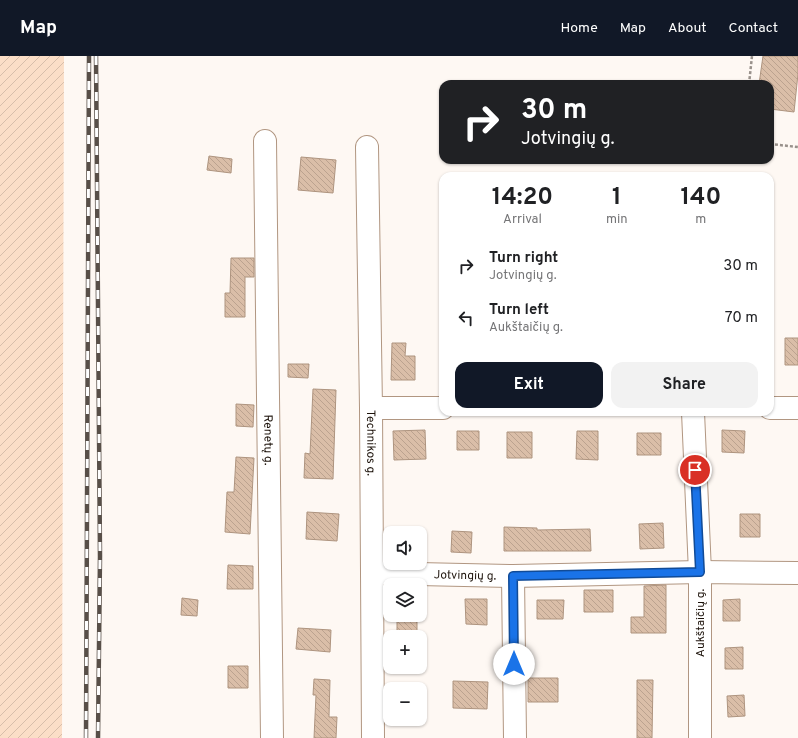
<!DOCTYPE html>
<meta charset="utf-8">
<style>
:root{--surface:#fff;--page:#f2f2f2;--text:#202124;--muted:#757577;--accent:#111827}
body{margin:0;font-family:Overpass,sans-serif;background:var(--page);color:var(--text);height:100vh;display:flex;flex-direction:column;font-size:15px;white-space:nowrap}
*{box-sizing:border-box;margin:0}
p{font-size:13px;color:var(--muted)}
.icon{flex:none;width:22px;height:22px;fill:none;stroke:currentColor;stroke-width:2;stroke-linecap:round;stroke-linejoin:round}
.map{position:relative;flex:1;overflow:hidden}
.drawer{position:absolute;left:439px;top:116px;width:335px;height:244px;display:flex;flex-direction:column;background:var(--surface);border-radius:12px;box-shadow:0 1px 3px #0004}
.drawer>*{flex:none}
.banner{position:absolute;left:439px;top:24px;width:335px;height:84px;border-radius:12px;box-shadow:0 1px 3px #0004;background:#202124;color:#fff;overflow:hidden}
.controls{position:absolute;left:383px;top:470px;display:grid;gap:8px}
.controls a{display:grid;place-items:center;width:44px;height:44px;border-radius:8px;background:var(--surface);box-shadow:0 1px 3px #0004;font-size:20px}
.pin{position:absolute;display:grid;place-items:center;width:34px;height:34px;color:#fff;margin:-17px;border:2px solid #fff;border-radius:50%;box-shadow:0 1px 4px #0007}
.me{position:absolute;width:44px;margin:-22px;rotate:0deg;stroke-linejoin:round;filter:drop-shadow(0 0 3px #0008)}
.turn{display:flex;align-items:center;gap:14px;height:84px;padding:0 16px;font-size:18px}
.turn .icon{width:52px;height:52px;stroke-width:2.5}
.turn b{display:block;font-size:28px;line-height:34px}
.eta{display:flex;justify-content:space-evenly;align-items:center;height:68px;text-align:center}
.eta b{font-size:24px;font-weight:700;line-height:28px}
.action{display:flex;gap:8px;margin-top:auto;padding:8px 16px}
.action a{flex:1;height:46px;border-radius:12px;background:var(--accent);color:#fff;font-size:16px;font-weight:700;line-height:46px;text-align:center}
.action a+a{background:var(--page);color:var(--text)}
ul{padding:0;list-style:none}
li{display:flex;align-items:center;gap:12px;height:52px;padding:0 16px}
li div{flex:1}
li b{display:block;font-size:15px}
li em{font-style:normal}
header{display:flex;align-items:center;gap:24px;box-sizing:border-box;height:56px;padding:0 20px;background:var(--accent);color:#fff}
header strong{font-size:19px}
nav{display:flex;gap:22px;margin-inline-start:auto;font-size:14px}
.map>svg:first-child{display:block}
.garden{fill:url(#garden-furrows)}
.building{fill:url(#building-back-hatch);stroke:#ae947f}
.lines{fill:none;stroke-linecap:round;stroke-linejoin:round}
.minor-casing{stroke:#b19681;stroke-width:24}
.path{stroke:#99918b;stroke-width:2.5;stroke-dasharray:3 2;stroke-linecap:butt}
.minor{stroke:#fff;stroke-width:22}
.rail-casing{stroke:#584f48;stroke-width:4.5}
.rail{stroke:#fff;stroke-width:3;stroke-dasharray:9;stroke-linecap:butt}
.route-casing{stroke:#114b97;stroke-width:10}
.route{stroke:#1a73e8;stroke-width:7}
.labels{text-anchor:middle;stroke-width:4;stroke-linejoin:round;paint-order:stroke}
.street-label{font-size:12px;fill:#1d130b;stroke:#fff}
</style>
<header>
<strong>Map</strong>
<nav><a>Home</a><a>Map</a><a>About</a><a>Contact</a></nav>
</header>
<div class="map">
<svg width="798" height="682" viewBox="0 0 798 682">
<defs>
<pattern id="garden-furrows" width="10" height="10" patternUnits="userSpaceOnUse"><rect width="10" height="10" fill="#fbdec7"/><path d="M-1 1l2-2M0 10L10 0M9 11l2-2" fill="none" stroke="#d7beaa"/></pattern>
<pattern id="building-back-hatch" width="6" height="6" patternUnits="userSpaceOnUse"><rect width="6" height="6" fill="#dabea8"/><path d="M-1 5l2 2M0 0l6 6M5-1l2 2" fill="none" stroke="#bba28f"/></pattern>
</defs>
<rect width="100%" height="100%" fill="#fef8f3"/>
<path class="garden" d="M 0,0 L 64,0 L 62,682 L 0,682 Z"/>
<path class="building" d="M 763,0 L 798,0 L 798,18 L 794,56 L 770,53 L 770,28 L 759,28 Z
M 209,100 L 232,103 L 231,117 L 207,114 Z
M 301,101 L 336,104 L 333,137 L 298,134 Z
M 231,202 L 254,202 L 254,221 L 245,221 L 245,261 L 225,261 L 225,237 L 230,237 Z
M 785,282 L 798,282 L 798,309 L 785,309 Z
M 392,287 L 406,287 L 405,300 L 415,300 L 415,324 L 391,324 Z
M 288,308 L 309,308 L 308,322 L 288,321 Z
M 313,333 L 336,334 L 333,423 L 304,422 L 305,397 L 310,398 Z
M 236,348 L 254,349 L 253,371 L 236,370 Z
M 425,374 L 426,403 L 394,404 L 393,375 Z
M 722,374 L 745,375 L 744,397 L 722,396 Z
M 457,375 L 479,375 L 479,394 L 457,394 Z
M 577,375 L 598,375 L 598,404 L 576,403 Z
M 507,376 L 532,376 L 532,402 L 507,402 Z
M 637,377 L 661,377 L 661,399 L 637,399 Z
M 236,401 L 254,402 L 250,478 L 225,476 L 227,436 L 234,436 Z
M 307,456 L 339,458 L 337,485 L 306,483 Z
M 740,458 L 760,458 L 760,481 L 740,481 Z
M 663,467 L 664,492 L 640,493 L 639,468 Z
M 504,471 L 537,472 L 537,474 L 590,473 L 591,495 L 504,495 Z
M 452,475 L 472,476 L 471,497 L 451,496 Z
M 228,509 L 253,510 L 253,533 L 227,533 Z
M 666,529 L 666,577 L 631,577 L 631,561 L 644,561 L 644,530 Z
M 584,534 L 613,534 L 613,556 L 584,556 Z
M 182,542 L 198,544 L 197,560 L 181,559 Z
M 465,543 L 487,543 L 487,569 L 466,568 Z
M 740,543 L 740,565 L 723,565 L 723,544 Z
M 537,544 L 564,544 L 563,563 L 537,563 Z
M 397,559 L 417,559 L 417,576 L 397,576 Z
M 298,572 L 331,574 L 330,596 L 296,593 Z
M 743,591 L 743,613 L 725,613 L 725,592 Z
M 228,610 L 248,610 L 248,632 L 228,632 Z
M 528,622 L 558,622 L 558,646 L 528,646 Z
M 314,623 L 330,624 L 329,661 L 337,661 L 336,682 L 314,682 L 316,639 L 313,639 Z
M 637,624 L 653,624 L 652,682 L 637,682 Z
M 453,625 L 488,626 L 487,653 L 453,652 Z
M 744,639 L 745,660 L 728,661 L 727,640 Z"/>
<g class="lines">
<defs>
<g id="minor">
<path id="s1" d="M 265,85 L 272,682"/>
<path id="s2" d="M 367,91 L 371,352 L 373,682"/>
<path d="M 371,352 L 443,352"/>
<path d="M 770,352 L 798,352"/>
<path d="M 693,356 L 700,516 L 700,682"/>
<path id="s3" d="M 372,517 L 513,520 L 700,516 L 798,517"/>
<path d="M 513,520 L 515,682"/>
</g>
</defs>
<use href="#minor" class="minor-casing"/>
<path class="path" d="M 749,28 L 752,0
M 770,88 L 798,91"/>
<use href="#minor" class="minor"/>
<defs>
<path id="rail" d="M 96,0 L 100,500 L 98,682
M 86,682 L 89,0"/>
</defs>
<use href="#rail" class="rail-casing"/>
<use href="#rail" class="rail"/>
</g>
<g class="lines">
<defs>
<path id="route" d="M 514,608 L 513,520 L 700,516 L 695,414"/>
</defs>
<use href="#route" class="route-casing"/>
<use href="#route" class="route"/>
</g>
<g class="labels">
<g class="street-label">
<text dy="4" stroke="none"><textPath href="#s1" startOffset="299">Renetų g.</textPath></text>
<text dy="4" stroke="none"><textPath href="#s2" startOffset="296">Technikos g.</textPath></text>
<text dy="4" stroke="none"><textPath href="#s3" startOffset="93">Jotvingių g.</textPath></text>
<text transform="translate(700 567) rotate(-90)" y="4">Aukštaičių g.</text>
</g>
</g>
</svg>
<div class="controls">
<a><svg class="icon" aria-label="sound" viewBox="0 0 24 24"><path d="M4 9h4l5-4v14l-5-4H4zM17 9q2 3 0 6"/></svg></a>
<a><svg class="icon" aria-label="layers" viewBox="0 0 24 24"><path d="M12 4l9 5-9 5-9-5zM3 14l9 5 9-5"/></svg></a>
<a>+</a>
<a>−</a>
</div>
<div class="pin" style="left:695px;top:414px;background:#d93025"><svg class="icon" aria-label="arrive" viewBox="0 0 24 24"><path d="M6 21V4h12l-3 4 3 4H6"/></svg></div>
<svg class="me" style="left:514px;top:608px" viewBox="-20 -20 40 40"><circle r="19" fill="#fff"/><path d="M0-13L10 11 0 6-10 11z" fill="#1a73e8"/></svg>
<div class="banner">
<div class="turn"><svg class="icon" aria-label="right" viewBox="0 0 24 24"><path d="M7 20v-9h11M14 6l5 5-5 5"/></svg><div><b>30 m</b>Jotvingių g.</div></div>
</div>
<section class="drawer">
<div class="eta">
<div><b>14:20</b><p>Arrival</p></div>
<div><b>1</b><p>min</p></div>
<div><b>140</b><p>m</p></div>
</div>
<ul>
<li><svg class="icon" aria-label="right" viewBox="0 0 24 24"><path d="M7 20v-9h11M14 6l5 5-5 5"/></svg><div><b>Turn right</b><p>Jotvingių g.</p></div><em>30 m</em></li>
<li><svg class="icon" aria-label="left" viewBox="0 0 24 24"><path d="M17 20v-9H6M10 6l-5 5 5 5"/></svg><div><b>Turn left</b><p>Aukštaičių g.</p></div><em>70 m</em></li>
</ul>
<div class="action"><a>Exit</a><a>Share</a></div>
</section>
</div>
